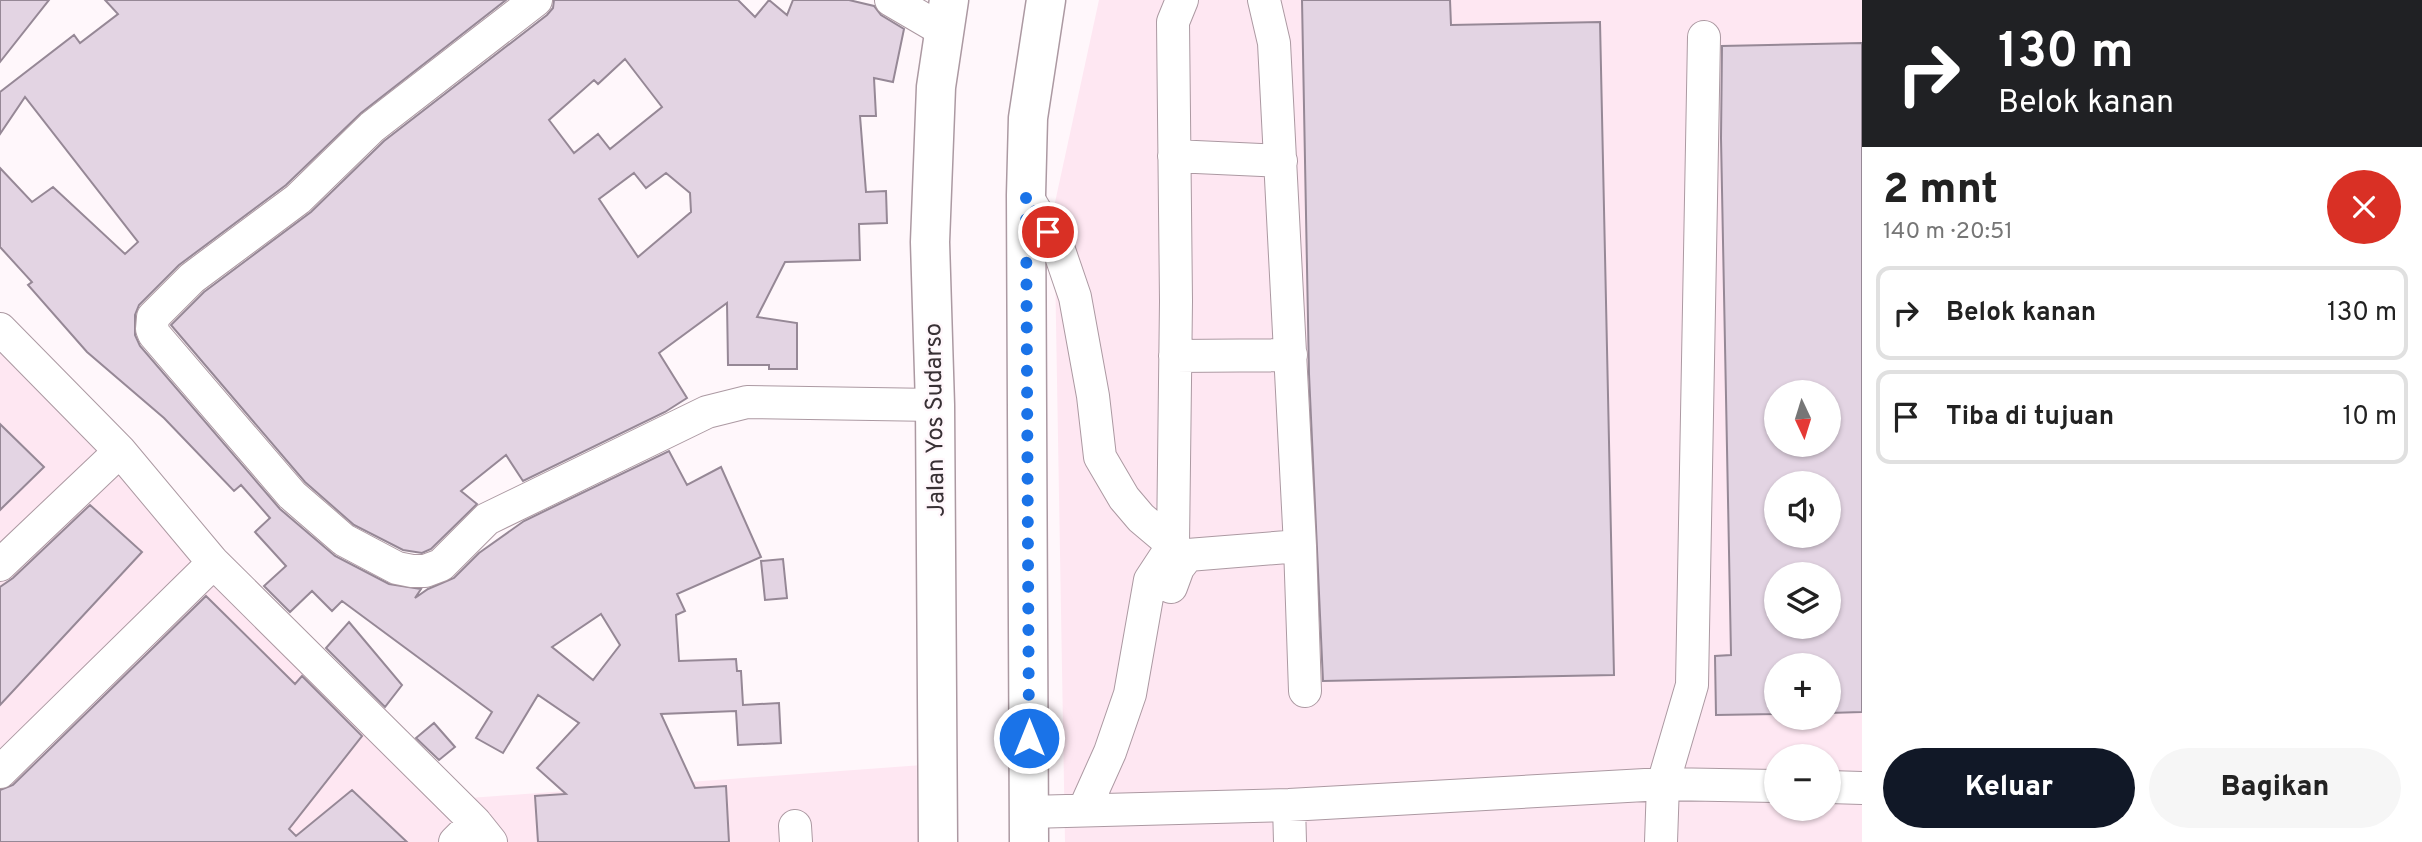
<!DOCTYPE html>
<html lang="id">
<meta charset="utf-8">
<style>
:root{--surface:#fff;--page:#f6f6f6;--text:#222;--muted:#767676;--line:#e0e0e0;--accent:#111827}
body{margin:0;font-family:Overpass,sans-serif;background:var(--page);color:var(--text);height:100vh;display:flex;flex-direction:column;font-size:26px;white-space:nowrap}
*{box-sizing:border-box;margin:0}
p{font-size:23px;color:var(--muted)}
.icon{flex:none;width:38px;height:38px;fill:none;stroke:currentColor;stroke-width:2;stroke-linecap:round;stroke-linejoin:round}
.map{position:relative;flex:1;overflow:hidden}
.drawer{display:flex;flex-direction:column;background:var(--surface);width:560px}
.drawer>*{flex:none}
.hud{background:#202124;color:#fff;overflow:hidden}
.needle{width:46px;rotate:176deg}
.buttons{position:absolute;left:1764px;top:380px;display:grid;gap:14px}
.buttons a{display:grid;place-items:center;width:77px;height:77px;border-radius:50%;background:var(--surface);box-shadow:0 2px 5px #0004;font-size:35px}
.pin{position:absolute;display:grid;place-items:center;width:60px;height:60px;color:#fff;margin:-30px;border:4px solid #fff;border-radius:50%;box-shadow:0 2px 7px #0007}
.me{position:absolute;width:77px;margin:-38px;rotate:0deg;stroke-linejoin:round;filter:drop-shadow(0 0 5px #0008)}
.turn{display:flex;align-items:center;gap:24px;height:147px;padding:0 21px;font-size:32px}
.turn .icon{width:91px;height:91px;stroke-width:2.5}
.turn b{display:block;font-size:49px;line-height:60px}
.round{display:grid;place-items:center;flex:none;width:74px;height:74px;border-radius:37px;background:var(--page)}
.summary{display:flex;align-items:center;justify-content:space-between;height:119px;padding:0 21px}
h1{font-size:42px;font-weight:800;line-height:52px}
.cta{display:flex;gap:14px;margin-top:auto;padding:14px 21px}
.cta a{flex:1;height:80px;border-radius:42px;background:var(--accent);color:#fff;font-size:28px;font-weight:800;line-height:80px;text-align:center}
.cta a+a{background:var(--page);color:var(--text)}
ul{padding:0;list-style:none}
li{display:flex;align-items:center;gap:21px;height:94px;margin:0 14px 10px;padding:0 7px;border:4px solid var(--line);border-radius:14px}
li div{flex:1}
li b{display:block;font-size:26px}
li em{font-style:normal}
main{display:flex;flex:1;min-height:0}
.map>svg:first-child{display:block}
.built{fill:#fee7f2;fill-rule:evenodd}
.building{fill:#e3d4e3;stroke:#968896;stroke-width:2;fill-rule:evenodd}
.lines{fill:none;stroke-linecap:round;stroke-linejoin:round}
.minor-casing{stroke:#ac99a2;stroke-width:34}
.major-casing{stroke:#ac99a2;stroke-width:41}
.minor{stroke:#fff;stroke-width:32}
.major{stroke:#fff;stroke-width:38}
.route{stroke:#1a73e8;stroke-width:12;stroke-dasharray:0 21.6}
.labels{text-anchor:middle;stroke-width:5;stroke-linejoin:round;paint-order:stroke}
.street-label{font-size:24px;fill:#383034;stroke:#fff7fb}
</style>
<main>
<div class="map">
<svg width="1862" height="842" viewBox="0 0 1862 842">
<rect width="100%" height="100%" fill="#fff7fb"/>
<path class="built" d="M 1099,0 L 1862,0 L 1862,842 L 1065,842 L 1054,207 ZM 1776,392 L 1829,392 L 1829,444 L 1776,444 ZM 1776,483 L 1829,483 L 1829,536 L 1776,536 ZM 1776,574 L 1829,574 L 1829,626 L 1776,626 ZM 1776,665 L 1829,665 L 1829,718 L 1776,718 ZM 1776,756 L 1829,756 L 1829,808 L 1776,808 Z
M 0,338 L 443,800 L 936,764 L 936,842 L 0,842 Z"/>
<path class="building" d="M 0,0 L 49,0 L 0,62 Z
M 105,0 L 506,0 L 361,113 L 286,185 L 179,265 L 139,305 L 135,315 L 135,335 L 140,346 L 280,509 L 335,556 L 389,584 L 421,589 L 415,598 L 428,589 L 454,578 L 479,553 L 524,521 L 669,451 L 687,485 L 721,467 L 761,557 L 677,594 L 685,611 L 676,615 L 679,661 L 736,659 L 737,671 L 741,671 L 743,705 L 779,703 L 781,743 L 738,745 L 736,711 L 661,714 L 695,788 L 726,786 L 729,842 L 538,842 L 535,796 L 566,794 L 537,768 L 579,723 L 538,695 L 503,753 L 476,738 L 492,712 L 342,601 L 332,611 L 312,591 L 290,612 L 264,586 L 286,566 L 255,532 L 270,518 L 241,485 L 234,491 L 164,418 L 87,352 L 28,285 L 32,282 L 0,247 L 0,168 L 32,202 L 53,187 L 125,254 L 138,242 L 25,97 L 0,134 L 0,92 L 74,35 L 80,43 L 118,14 ZM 601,614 L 620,645 L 593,680 L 552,647 Z
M 554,0 L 738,0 L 755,17 L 769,0 L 787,15 L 793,0 L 849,0 L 874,6 L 881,15 L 904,29 L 893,82 L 874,78 L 876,116 L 860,116 L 866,192 L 886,191 L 887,223 L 859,224 L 860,260 L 785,262 L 757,317 L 797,323 L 797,369 L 769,369 L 769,365 L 728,365 L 727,303 L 659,353 L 687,398 L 665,412 L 523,481 L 506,455 L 461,491 L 477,504 L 431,549 L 422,553 L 403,550 L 354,525 L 305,482 L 171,325 L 204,292 L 311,212 L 384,141 L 547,15 L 553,8 ZM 625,59 L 662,107 L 610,149 L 598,134 L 574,153 L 549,120 L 594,80 L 598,84 ZM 634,173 L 646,188 L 666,173 L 690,193 L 691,212 L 638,257 L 599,199 Z
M 1302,0 L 1450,0 L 1451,25 L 1600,22 L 1614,675 L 1323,681 L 1309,374 Z
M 1862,43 L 1862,712 L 1829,713 L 1829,665 L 1776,665 L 1776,714 L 1716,715 L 1715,656 L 1731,655 L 1721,138 L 1722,46 ZM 1776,392 L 1829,392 L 1829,444 L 1776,444 ZM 1776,483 L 1829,483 L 1829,536 L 1776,536 ZM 1776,574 L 1829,574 L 1829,626 L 1776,626 Z
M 0,424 L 44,467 L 0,510 Z
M 90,505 L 142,552 L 0,705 L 0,587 L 13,578 Z
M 783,559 L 787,598 L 765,600 L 761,561 Z
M 206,596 L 295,684 L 302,676 L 362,736 L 289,829 L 296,836 L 352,790 L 407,842 L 0,842 L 0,790 L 13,785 Z
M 349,622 L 402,685 L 385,707 L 326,648 Z
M 434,723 L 455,747 L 439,760 L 416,738 Z"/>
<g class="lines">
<defs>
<path id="minor" d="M 536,0 L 372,127 L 298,199 L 192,278 L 153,317 L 152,329 L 154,334 L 292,495 L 344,540 L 397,568 L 412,571 L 425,571 L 441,565 L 487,519 L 707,412 L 747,402 L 935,405
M 891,0 L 944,31
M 1264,0 L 1274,43 L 1300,546 L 1305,691
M 1174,156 L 1281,161
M 1026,195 L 1059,250 L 1075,297 L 1093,396 L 1100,457 L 1124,498 L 1141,518 L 1173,545
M 0,329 L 120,451 L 212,561 L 475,822 L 491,842
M 1175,356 L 1291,355
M 0,565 L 120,451
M 1171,587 L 1178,568 L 1188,555 L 1300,546
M 0,772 L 208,568 L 212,561
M 1829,787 L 1862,788
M 1289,805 L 1290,842
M 1084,810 L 1110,752 L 1130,694 L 1150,580 L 1173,545 L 1176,301 L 1173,22 L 1182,0
M 1029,812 L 1289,805 L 1663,784 L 1776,786
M 795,826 L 796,842
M 455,842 L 475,822
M 1661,842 L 1663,784 L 1692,685 L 1704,37"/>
<path id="major" d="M 938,842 L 935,405 L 930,242 L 936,87 L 949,0
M 1029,842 L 1026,195 L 1028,118 L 1046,0"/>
</defs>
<use href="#minor" class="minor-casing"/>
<use href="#major" class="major-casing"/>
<use href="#minor" class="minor"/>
<use href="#major" class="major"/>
</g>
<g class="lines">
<path class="route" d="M 1029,738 L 1026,195 L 1048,232"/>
</g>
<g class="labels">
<g class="street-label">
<text transform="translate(934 420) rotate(-91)" y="8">Jalan Yos Sudarso</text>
</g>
</g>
</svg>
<div class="buttons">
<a><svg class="needle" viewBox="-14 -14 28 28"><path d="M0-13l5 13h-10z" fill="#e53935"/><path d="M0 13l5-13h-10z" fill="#767676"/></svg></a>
<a><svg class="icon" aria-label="sound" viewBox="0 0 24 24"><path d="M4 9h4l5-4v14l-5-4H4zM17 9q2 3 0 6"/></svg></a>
<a><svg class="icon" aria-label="layers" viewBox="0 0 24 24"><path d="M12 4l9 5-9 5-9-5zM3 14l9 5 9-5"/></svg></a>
<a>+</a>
<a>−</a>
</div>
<div class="pin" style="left:1048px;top:232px;background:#d93025"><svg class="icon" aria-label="arrive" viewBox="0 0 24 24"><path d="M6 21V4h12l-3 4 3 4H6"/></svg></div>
<svg class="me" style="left:1029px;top:738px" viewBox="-20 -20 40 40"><circle r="17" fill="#1a73e8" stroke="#fff" stroke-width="3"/><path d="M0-11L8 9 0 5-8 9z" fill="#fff"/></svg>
</div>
<section class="drawer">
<div class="hud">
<div class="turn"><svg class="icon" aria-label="right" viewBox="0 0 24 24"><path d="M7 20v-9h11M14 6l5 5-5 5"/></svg><div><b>130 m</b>Belok kanan</div></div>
</div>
<div class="summary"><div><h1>2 mnt</h1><p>140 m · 20:51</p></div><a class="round" style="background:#d93025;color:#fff"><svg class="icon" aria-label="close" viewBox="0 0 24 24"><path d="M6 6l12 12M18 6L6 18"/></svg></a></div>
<ul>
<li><svg class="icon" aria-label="right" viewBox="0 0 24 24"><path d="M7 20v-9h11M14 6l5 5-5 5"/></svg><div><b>Belok kanan</b></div><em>130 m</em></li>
<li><svg class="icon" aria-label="arrive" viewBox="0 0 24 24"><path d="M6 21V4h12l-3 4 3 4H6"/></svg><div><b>Tiba di tujuan</b></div><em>10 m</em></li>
</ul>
<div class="cta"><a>Keluar</a><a>Bagikan</a></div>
</section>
</main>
